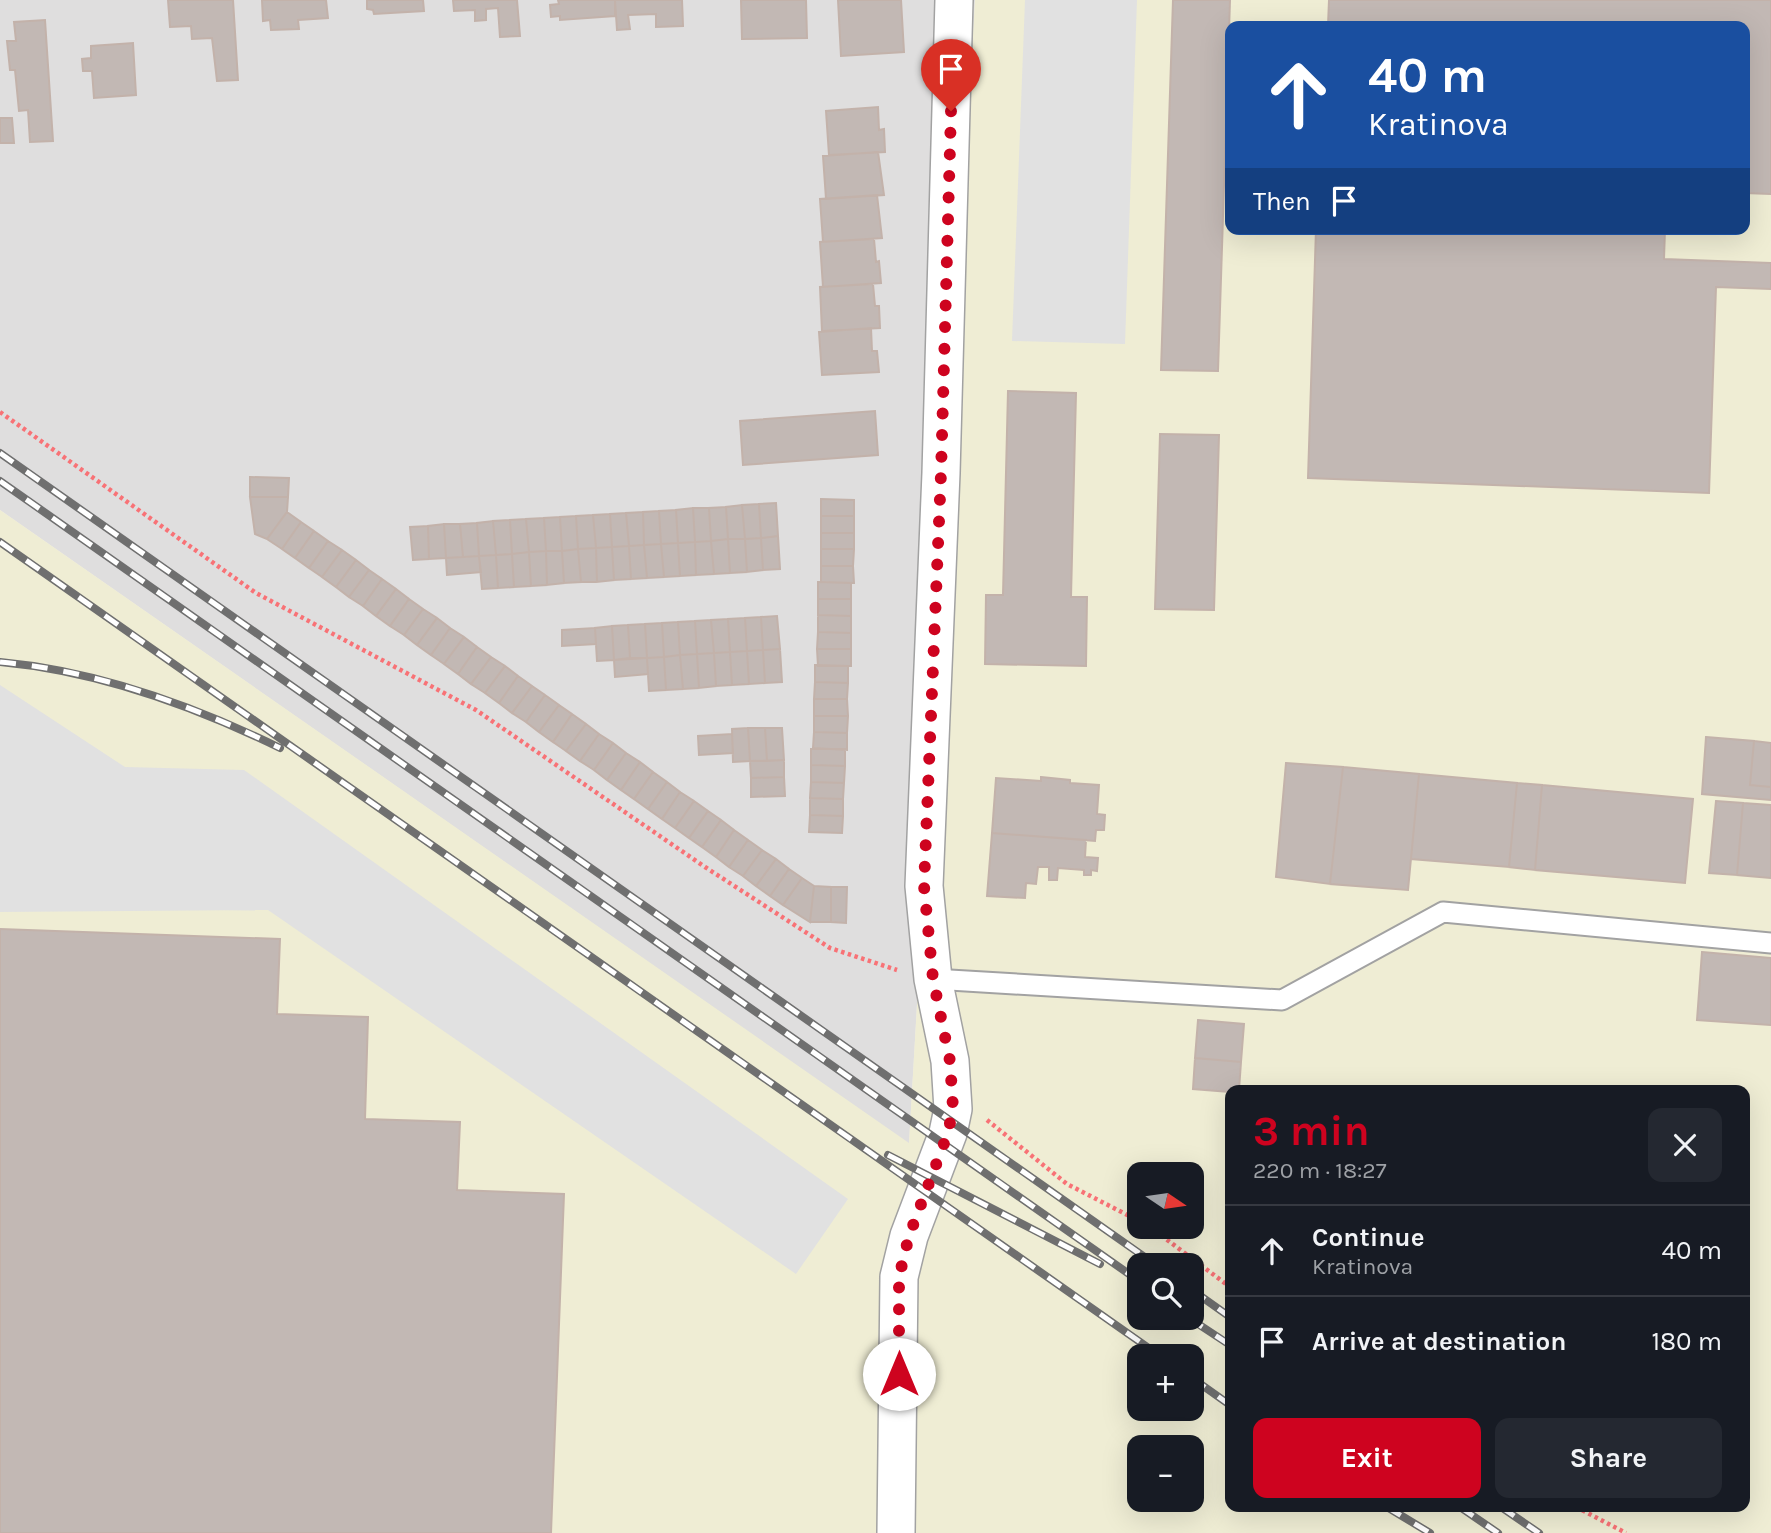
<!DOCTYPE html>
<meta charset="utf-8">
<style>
:root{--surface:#171b24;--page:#242831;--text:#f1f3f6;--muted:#9ea1a6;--line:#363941;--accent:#ce031f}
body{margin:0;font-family:Karla,sans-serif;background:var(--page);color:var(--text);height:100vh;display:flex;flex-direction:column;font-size:26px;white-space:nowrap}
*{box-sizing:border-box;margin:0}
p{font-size:23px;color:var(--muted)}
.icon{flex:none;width:38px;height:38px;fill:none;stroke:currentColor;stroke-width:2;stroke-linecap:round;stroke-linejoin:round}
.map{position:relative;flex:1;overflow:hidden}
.drawer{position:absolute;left:1225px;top:1085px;width:525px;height:427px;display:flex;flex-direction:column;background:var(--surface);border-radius:14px;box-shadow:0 7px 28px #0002}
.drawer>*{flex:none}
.guide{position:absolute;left:1225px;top:21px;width:525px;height:214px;border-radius:14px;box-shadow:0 7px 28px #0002;background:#1a4fa0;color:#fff;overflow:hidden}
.needle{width:46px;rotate:103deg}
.fabs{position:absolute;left:1127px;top:1162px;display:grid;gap:14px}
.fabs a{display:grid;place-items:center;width:77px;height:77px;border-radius:14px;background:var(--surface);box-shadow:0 7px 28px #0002;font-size:35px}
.pin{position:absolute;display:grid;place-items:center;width:60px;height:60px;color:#fff;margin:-72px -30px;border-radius:50% 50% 50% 0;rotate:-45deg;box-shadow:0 0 7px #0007}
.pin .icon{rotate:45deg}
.me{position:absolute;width:77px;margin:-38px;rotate:0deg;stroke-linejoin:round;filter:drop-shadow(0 0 5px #0008)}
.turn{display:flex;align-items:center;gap:24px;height:147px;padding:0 28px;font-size:32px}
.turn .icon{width:91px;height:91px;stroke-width:2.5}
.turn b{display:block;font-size:49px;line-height:60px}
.then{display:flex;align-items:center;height:66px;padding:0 28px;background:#0003;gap:14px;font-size:26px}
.round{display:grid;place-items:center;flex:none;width:74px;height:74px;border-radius:14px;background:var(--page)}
.overview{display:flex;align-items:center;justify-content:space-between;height:119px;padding:0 28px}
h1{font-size:42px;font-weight:700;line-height:52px;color:var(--accent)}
.cta{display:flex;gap:14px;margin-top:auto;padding:14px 28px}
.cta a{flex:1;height:80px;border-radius:14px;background:var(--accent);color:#fff;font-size:28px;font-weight:700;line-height:80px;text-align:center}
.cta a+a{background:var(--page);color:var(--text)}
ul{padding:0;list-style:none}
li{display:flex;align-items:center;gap:21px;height:91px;padding:0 28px;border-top:2px solid var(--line)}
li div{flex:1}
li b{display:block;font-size:26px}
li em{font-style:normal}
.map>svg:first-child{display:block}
.residential{fill:#dfdede}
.farmland{fill:#efedd4;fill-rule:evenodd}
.parking{fill:#e1e1e1}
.building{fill:#c2b8b4;stroke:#c3b2aa;stroke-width:2}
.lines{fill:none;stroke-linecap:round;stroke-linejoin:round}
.service-casing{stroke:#a2a2a2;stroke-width:23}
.minor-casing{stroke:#a2a2a2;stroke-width:40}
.path{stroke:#f87276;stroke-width:4.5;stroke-dasharray:3.5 3.5;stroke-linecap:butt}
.service{stroke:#fff;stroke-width:19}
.minor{stroke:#fff;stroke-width:37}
.rail-casing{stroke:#6f6f6f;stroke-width:8}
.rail{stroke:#fff;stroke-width:5;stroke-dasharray:16;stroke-linecap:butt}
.route{stroke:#ce031f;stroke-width:12;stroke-dasharray:0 21.6}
</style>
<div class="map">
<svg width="1771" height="1533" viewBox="0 0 1771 1533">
<rect width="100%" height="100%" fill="#f1ede8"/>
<path class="residential" d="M 0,0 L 975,0 L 909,1144 L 0,510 Z"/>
<path class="farmland" d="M 975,0 L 1771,0 L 1771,1533 L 0,1533 L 0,510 L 909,1143 ZM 1230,26 L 1745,26 L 1745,229 L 1230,229 ZM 1230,1090 L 1745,1090 L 1745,1507 L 1230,1507 ZM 1139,1174 L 1192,1174 L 1192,1227 L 1139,1227 ZM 1139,1265 L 1192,1265 L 1192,1318 L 1139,1318 ZM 1139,1356 L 1192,1356 L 1192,1409 L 1139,1409 ZM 1139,1447 L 1192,1447 L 1192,1500 L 1139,1500 Z"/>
<path class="parking" d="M 1025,0 L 1137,0 L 1125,344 L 1012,341 Z
M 0,685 L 125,767 L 244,770 L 848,1199 L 796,1274 L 268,910 L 0,912 Z"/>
<path class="building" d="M 168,0 L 233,0 L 238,80 L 217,81 L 212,38 L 192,39 L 191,26 L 170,27 Z
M 262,0 L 326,0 L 328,18 L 298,20 L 299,29 L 271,30 L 270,20 L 263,21 Z
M 367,0 L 423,0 L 424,11 L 374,14 L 373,10 L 367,9 Z
M 453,0 L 517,0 L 520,36 L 500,37 L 498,8 L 486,9 L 486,20 L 475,21 L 475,10 L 454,11 Z
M 558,0 L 615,0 L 615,16 L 560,20 L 560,16 L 551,17 L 550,5 L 559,4 Z
M 615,0 L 682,0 L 683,26 L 656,27 L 656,14 L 628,15 L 630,29 L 617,30 Z
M 741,0 L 806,0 L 807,38 L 742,39 Z
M 838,0 L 901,0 L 904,52 L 841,56 Z
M 1173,0 L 1230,0 L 1218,371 L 1161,370 Z
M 1329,0 L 1771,0 L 1771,194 L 1745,193 L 1745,26 L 1328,26 Z
M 45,20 L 53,141 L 30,142 L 28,110 L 19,111 L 15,70 L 10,70 L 7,41 L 16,41 L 14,22 Z
M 133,43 L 136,95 L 94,98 L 92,71 L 83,71 L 82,59 L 91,58 L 91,46 Z
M 878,107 L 879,130 L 884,129 L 885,152 L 829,155 L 826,111 Z
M 0,118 L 12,118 L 14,143 L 0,143 Z
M 878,152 L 884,195 L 826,199 L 823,156 Z
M 877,195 L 882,238 L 823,242 L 820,199 Z
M 1316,229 L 1665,229 L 1664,259 L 1771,263 L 1771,289 L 1716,287 L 1709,493 L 1308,478 Z
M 874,239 L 876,262 L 879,261 L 881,283 L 823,287 L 820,242 Z
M 873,284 L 875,306 L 879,306 L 880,328 L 822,331 L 820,287 Z
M 871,328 L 872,351 L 877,351 L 879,372 L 822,375 L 819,332 Z
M 1008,391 L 1076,393 L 1071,597 L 1087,597 L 1086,666 L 985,664 L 986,595 L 1003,595 Z
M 875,411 L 878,455 L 743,465 L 740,421 Z
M 1160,434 L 1219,435 L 1214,610 L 1155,609 Z
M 250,477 L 289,478 L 288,497 L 250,497 Z
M 250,497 L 288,497 L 287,512 L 267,539 L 255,534 Z
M 821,499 L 854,500 L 854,516 L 821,516 Z
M 776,503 L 778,536 L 761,538 L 759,504 Z
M 759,504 L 761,538 L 745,539 L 742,505 Z
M 742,505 L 745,539 L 728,539 L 726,507 Z
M 726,507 L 728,539 L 711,541 L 709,508 Z
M 693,508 L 695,542 L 678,543 L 676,510 Z
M 693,508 L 709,508 L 711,541 L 695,542 Z
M 676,510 L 678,543 L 661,544 L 659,511 Z
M 659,511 L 661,544 L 644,545 L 643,512 Z
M 287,512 L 301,522 L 282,549 L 267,539 Z
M 643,512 L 644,545 L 629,546 L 626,513 Z
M 626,513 L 629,546 L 612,547 L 610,514 Z
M 610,514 L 612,547 L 596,548 L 593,515 Z
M 593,515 L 596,548 L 578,549 L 576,516 Z
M 576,516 L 578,549 L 562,551 L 560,517 Z
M 821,516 L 854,516 L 854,533 L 821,533 Z
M 560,517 L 562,551 L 546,551 L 544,518 Z
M 544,518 L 546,551 L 529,552 L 526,519 Z
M 526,519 L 529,552 L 512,554 L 510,520 Z
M 510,520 L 512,554 L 496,555 L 493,521 Z
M 493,521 L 496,555 L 479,556 L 477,523 Z
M 301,522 L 314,531 L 295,558 L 282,549 Z
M 477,523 L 479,556 L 463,557 L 460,524 Z
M 444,524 L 446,558 L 429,559 L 428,526 Z
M 444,524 L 460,524 L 463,557 L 446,558 Z
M 428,526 L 429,559 L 413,560 L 410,527 Z
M 314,531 L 328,541 L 309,568 L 295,558 Z
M 821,533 L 854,533 L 854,549 L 821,549 Z
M 778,536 L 780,569 L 763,570 L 761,538 Z
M 761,538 L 763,570 L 747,572 L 745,539 Z
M 728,539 L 745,539 L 747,572 L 730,573 Z
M 728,539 L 730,573 L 714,574 L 711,541 Z
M 328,541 L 342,550 L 322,577 L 309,568 Z
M 711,541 L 714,574 L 696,575 L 695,542 Z
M 695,542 L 696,575 L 680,576 L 678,543 Z
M 678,543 L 680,576 L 664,577 L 661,544 Z
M 661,544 L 664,577 L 647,578 L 644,545 Z
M 644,545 L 647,578 L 631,579 L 629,546 Z
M 629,546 L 631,579 L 614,580 L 612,547 Z
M 612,547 L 614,580 L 597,582 L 596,548 Z
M 596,548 L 597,582 L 581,582 L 578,549 Z
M 578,549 L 581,582 L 564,583 L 562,551 Z
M 821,549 L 854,549 L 853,566 L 821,566 Z
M 342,550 L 356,560 L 336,587 L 322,577 Z
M 546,551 L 547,585 L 531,586 L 529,552 Z
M 546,551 L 562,551 L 564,583 L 547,585 Z
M 529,552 L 531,586 L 514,587 L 512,554 Z
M 512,554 L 514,587 L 498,588 L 496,555 Z
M 496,555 L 498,588 L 482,589 L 479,556 Z
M 479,556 L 481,572 L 447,575 L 446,558 Z
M 356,560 L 369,570 L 349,597 L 336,587 Z
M 821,566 L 853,566 L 854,583 L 821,582 Z
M 369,570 L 382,579 L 363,606 L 349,597 Z
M 382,579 L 396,589 L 376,616 L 363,606 Z
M 818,582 L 851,583 L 851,599 L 818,599 Z
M 396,589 L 409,599 L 390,626 L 376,616 Z
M 409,599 L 423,609 L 404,635 L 390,626 Z
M 818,599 L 851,599 L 851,616 L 818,615 Z
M 423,609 L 437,618 L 417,645 L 404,635 Z
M 818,615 L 851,616 L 851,633 L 818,632 Z
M 777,616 L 780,649 L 763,650 L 761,617 Z
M 761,617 L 763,650 L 747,651 L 745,618 Z
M 437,618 L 450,628 L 431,655 L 417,645 Z
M 745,618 L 747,651 L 730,652 L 728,619 Z
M 728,619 L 730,652 L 714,653 L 711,620 Z
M 711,620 L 714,653 L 697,654 L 695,621 Z
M 695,621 L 697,654 L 680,655 L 678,622 Z
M 678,622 L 680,655 L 664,657 L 662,623 Z
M 662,623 L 664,657 L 647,658 L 645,624 Z
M 645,624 L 647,658 L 630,658 L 628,625 Z
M 628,625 L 630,658 L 614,660 L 612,626 Z
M 612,626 L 614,660 L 597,661 L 595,628 Z
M 450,628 L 464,637 L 444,664 L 431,655 Z
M 595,628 L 596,644 L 562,646 L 562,630 Z
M 818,632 L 851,633 L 851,649 L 817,649 Z
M 464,637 L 477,647 L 458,674 L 444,664 Z
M 477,647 L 491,657 L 471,684 L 458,674 Z
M 780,649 L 782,682 L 765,683 L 763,650 Z
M 817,649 L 851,649 L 851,666 L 818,666 Z
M 763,650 L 765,683 L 749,684 L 747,651 Z
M 747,651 L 749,684 L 732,685 L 730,652 Z
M 730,652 L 732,685 L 716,686 L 714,653 Z
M 714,653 L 716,686 L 699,688 L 697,654 Z
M 697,654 L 699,688 L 683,689 L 680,655 Z
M 680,655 L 683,689 L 666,690 L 664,657 Z
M 491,657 L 505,666 L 485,693 L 471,684 Z
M 664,657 L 666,690 L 649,691 L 647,658 Z
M 647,658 L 648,674 L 615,677 L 614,660 Z
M 815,665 L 848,666 L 848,683 L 815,682 Z
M 505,666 L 518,676 L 499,703 L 485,693 Z
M 518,676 L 532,686 L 512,713 L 499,703 Z
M 815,682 L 848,683 L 847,699 L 814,699 Z
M 532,686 L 545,695 L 526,722 L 512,713 Z
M 545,695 L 559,705 L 539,732 L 526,722 Z
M 814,699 L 847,699 L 848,716 L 814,716 Z
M 559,705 L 572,714 L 553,742 L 539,732 Z
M 572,714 L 586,724 L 566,751 L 553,742 Z
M 814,716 L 848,716 L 847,733 L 814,732 Z
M 586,724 L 599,734 L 580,761 L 566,751 Z
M 748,728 L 765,728 L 767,761 L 750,761 Z
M 748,728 L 750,761 L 733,762 L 732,729 Z
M 765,728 L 782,728 L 784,760 L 767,761 Z
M 814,732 L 847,733 L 847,750 L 813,748 Z
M 599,734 L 613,743 L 594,770 L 580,761 Z
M 732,734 L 733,753 L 699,755 L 698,736 Z
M 1706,737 L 1754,741 L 1750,785 L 1771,787 L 1771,800 L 1702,794 Z
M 1754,741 L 1771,743 L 1771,787 L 1750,785 Z
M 613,743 L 626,753 L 607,780 L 594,770 Z
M 811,749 L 845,749 L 845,766 L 811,765 Z
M 626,753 L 640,762 L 621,790 L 607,780 Z
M 784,760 L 784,777 L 751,778 L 750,761 Z
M 640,762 L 653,772 L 634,799 L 621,790 Z
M 1286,763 L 1343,767 L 1330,884 L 1276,877 Z
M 811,765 L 845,766 L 844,783 L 811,782 Z
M 1343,767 L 1419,774 L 1408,890 L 1330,884 Z
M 653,772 L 667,782 L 648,809 L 634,799 Z
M 1419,774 L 1517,783 L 1509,867 L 1411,859 Z
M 784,777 L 785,796 L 751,797 L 751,778 Z
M 1041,777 L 1070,780 L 1070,783 L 1099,785 L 1097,814 L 1105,815 L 1104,830 L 1096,830 L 1095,841 L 992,833 L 996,778 L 1041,781 Z
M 667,782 L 680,792 L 662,819 L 648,809 Z
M 811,782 L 844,783 L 843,799 L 810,798 Z
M 1517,783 L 1542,785 L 1535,870 L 1509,867 Z
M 1542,785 L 1693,799 L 1685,883 L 1535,870 Z
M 680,792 L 694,801 L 675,828 L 662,819 Z
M 810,798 L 843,799 L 843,816 L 810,815 Z
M 694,801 L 708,811 L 689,838 L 675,828 Z
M 1716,801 L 1743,803 L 1737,875 L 1709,873 Z
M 1743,803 L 1771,805 L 1771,878 L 1737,875 Z
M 708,811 L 721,820 L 702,847 L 689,838 Z
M 810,815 L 843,816 L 842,833 L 809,832 Z
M 721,820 L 734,830 L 716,857 L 702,847 Z
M 734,830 L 748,840 L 729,867 L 716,857 Z
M 992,833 L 1086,840 L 1085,857 L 1098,858 L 1097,871 L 1091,870 L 1091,875 L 1084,875 L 1084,870 L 1058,868 L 1057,880 L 1049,880 L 1049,867 L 1038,867 L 1036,884 L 1026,883 L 1025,898 L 987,896 Z
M 748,840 L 762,850 L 743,876 L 729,867 Z
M 762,850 L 776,859 L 756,886 L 743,876 Z
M 776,859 L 789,869 L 770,896 L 756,886 Z
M 789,869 L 802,878 L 783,905 L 770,896 Z
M 802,878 L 814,886 L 810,922 L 783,905 Z
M 814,886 L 831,887 L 831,922 L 810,922 Z
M 831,887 L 847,887 L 846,923 L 831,922 Z
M 0,929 L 280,939 L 277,1014 L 368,1017 L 365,1119 L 460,1122 L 457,1190 L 564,1194 L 551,1533 L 0,1533 Z
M 1702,952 L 1771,958 L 1771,1025 L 1697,1020 Z
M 1198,1020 L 1244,1024 L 1241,1062 L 1195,1058 Z
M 1195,1058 L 1241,1062 L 1239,1090 L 1230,1092 L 1193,1089 Z"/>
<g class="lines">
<defs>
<path id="service" d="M 933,979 L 1282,1000 L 1443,912 L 1771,943"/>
<path id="minor" d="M 896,1533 L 899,1277 L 909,1236 L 948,1133 L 953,1109 L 950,1061 L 933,979 L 924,886 L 941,473 L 954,0"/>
</defs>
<use href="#service" class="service-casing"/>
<use href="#minor" class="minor-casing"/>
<path class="path" d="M 0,412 L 256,593 L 476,710 L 705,867 L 830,948 L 897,970
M 987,1120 L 1067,1184 L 1139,1221
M 1150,1227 L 1230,1287
M 1576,1507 L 1626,1533"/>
<use href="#service" class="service"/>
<use href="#minor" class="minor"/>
<defs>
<path id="rail" d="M 0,453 L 1156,1265
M 0,481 L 1139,1281
M 0,542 L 1160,1356
M 0,662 C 98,671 192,705 280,748
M 888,1155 L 1100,1264
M 1192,1290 L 1230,1317
M 1189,1318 L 1230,1345
M 1192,1378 L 1230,1405
M 1387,1507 L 1430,1533
M 1460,1507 L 1498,1533
M 1501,1507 L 1539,1533"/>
</defs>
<use href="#rail" class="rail-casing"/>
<use href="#rail" class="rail"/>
</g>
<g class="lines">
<path class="route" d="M 899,1374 L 899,1277 L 909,1236 L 948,1133 L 953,1108 L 950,1061 L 933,979 L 924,886 L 941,473 L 951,111"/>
</g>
</svg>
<div class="fabs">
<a><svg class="needle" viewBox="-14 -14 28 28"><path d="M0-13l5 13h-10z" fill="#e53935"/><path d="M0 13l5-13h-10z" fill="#9ea1a6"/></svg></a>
<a><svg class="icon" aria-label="search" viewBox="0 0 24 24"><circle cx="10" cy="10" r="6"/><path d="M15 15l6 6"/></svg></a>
<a>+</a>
<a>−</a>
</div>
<div class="pin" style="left:951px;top:111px;background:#d93025"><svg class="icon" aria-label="arrive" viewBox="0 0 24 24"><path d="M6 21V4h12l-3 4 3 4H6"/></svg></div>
<svg class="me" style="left:899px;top:1374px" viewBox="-20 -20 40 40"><circle r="19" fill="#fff"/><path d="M0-13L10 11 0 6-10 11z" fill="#ce031f"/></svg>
<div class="guide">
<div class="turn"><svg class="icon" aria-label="ahead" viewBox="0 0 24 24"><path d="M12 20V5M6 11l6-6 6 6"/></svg><div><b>40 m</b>Kratinova</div></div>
<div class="then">Then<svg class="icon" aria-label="arrive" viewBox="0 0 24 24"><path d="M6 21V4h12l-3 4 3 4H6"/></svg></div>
</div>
<section class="drawer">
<div class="overview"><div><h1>3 min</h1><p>220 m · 18:27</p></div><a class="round"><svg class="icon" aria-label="close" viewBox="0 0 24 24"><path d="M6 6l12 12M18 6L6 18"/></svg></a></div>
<ul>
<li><svg class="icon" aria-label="ahead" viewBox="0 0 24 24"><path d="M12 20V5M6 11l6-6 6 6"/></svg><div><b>Continue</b><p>Kratinova</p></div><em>40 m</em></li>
<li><svg class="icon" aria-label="arrive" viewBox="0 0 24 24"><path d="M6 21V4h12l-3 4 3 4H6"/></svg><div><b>Arrive at destination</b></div><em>180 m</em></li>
</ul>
<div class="cta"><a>Exit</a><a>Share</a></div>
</section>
</div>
